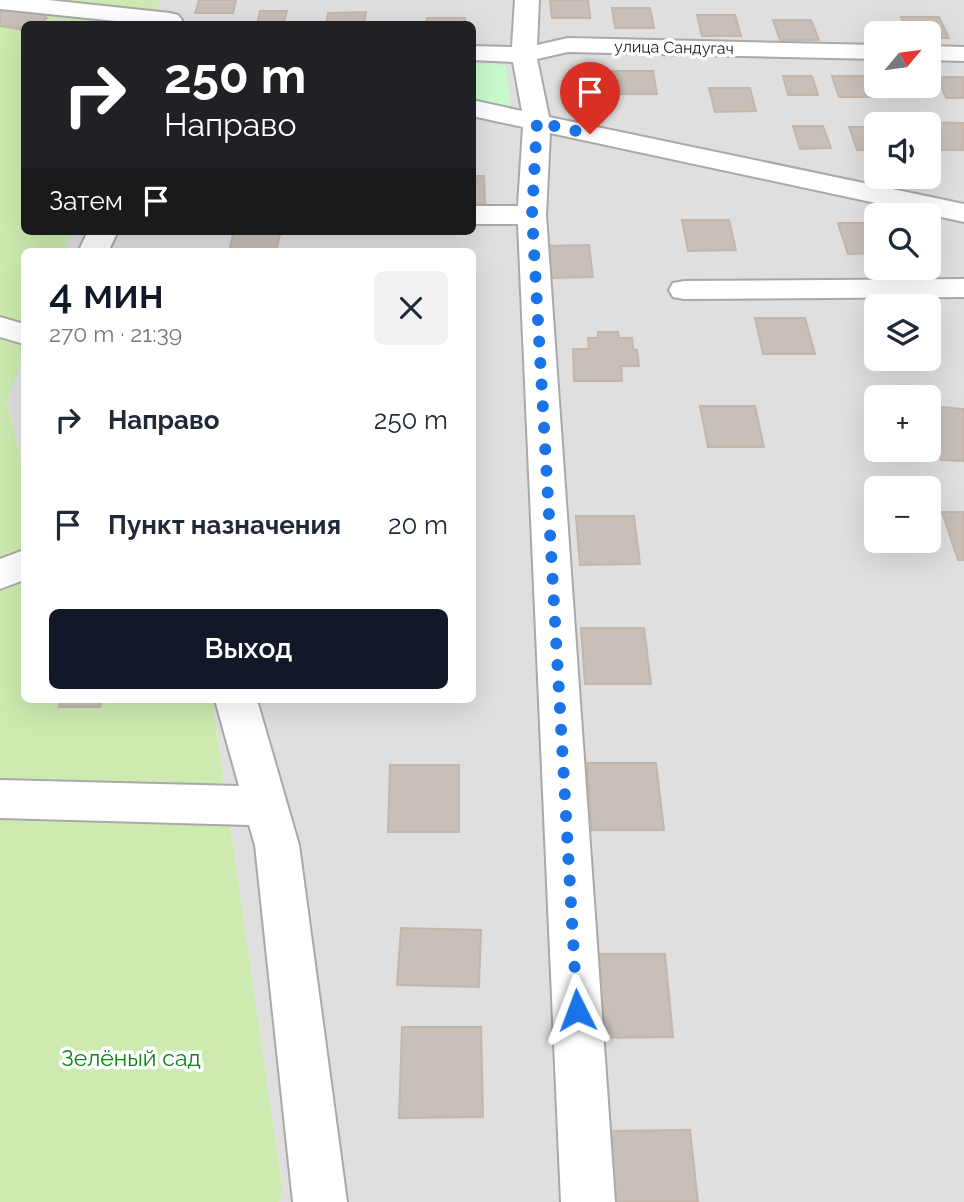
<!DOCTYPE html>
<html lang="ru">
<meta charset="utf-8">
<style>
:root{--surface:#fff;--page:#f2f2f3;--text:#1f2937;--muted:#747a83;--accent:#111827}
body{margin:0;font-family:Raleway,sans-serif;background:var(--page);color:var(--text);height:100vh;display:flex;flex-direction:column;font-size:26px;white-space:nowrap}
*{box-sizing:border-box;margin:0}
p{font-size:23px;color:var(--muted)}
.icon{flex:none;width:38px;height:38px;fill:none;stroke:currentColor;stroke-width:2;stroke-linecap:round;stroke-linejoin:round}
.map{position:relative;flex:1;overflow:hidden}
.details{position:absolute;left:21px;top:248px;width:455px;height:455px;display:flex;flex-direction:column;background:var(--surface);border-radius:10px;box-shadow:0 7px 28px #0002}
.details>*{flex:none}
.top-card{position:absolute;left:21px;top:21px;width:455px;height:214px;border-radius:10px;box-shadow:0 7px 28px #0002;background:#202124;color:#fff;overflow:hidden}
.needle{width:46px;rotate:61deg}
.controls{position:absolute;left:864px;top:21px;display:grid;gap:14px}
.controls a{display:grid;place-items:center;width:77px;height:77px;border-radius:10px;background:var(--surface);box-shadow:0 7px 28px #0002;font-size:35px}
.pin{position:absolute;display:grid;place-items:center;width:60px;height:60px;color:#fff;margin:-72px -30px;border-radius:50% 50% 50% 0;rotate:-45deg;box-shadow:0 0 7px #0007}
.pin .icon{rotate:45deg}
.me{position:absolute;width:77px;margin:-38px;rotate:357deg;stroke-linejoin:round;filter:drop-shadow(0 0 5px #0008)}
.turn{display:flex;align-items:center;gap:24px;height:147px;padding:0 28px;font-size:32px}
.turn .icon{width:91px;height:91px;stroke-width:2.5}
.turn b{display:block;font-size:49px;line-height:60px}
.then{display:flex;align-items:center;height:66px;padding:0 28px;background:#0003;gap:14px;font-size:26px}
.round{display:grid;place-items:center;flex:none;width:74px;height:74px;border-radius:10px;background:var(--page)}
.summary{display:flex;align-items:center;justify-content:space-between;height:119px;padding:0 28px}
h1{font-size:42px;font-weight:600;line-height:52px;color:var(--accent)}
.cta{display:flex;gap:14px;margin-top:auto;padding:14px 28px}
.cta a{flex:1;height:80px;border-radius:10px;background:var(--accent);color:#fff;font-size:28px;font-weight:600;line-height:80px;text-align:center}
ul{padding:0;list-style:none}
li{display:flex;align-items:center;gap:21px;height:105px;padding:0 28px}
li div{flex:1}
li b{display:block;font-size:26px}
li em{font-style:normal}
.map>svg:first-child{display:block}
.residential{fill:#e0dfdf;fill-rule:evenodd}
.grass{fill:#cdebb0}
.park{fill:#c8facc}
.building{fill:#c7bfb8;stroke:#c4b6ab;stroke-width:2}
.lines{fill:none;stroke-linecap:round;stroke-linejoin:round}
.minor-casing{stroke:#a9a9a9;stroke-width:4}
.minor{fill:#fff;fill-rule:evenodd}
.route{stroke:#1a73e8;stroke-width:12;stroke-dasharray:0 21.6}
.labels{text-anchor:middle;stroke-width:7;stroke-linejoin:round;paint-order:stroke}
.far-street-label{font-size:16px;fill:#222;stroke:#fff}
.near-park-label{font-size:23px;fill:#0c8416;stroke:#fff}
</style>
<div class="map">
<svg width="964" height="1202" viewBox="0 0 964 1202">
<rect width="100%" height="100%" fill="#f2efe9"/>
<path class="residential" d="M 161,0 L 964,0 L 964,1202 L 279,1202 L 283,1193 L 212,700 L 472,700 L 472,252 L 64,252 L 73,231 L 472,231 L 472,24 L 152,24 ZM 877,33 L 929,33 L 929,86 L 877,86 ZM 877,124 L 929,124 L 929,177 L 877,177 ZM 877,215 L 929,215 L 929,268 L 877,268 ZM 877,306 L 929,306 L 929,359 L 877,359 ZM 877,397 L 929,397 L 929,450 L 877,450 ZM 877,488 L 929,488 L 929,541 L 877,541 Z
M 24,355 L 24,473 L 7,402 Z"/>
<path class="grass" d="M 0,0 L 161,0 L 152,24 L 24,24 L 24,231 L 73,231 L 64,252 L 24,252 L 24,355 L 7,402 L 24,473 L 24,700 L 212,700 L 283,1193 L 279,1202 L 0,1202 Z"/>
<path class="park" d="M 472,64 L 506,65 L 511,107 L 473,99 Z"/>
<path class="building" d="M 199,0 L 236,0 L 233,13 L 195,13 Z
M 550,0 L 588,0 L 590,18 L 552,18 Z
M 612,8 L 650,8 L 654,28 L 615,28 Z
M 0,9 L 43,15 L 47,18 L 40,24 L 24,24 L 24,30 L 0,26 Z
M 260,11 L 287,11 L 283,24 L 257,24 Z
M 366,12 L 364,24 L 326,24 L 328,13 Z
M 697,15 L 735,15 L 741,36 L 702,36 Z
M 901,17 L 939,17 L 949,38 L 929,38 L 929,33 L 908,33 Z
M 427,18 L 465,18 L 465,24 L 426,24 Z
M 773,20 L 811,20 L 819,40 L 780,40 Z
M 613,71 L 653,71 L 657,94 L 616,94 Z
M 783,76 L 812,76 L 818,95 L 788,95 Z
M 832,76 L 865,76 L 873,97 L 839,97 Z
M 937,77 L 964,77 L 964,98 L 946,98 Z
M 886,86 L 917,86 L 921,97 L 890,97 Z
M 709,88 L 750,88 L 756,111 L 715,112 Z
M 915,122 L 964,123 L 964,150 L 929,150 L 929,124 Z
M 793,126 L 823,126 L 831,148 L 800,149 Z
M 849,127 L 877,127 L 877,150 L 857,150 Z
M 472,176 L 484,176 L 485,204 L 472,204 Z
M 682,220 L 729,220 L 736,250 L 688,251 Z
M 838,223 L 877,223 L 877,253 L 848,254 Z
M 233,234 L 280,234 L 276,252 L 229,252 Z
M 589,245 L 593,277 L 544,278 L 542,246 Z
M 755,318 L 805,318 L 815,354 L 763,354 Z
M 598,332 L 618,332 L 619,338 L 632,338 L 633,349 L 637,350 L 639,366 L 621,366 L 622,381 L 574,381 L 573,349 L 589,349 L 588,338 L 598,338 Z
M 700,406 L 755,406 L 764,447 L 708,447 Z
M 929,406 L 964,409 L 964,461 L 941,460 L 929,424 Z
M 942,512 L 964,512 L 964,560 L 958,560 Z
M 576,516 L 634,516 L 640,564 L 580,565 Z
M 581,628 L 644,628 L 651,684 L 585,684 Z
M 61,700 L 102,700 L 100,707 L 59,707 Z
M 587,763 L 656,763 L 664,830 L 592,830 Z
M 390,765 L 459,765 L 459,832 L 388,832 Z
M 401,928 L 481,930 L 479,987 L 397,985 Z
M 588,954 L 665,954 L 673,1037 L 594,1038 Z
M 402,1027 L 481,1027 L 483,1117 L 399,1118 Z
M 690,1130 L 698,1202 L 611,1202 L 606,1131 Z"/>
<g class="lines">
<defs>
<path id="minor" d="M 0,0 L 48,0 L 170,13 L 178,15 L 182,20 L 179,24 L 145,24 L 0,9 Z
M 515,0 L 539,0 L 537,45 L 568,38 L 877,45 L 877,59 L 568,52 L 537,59 L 549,117 L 964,204 L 964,222 L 550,133 L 546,215 L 615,1202 L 561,1202 L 518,224 L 472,224 L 472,206 L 518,206 L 523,127 L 472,116 L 472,100 L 522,111 L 513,62 L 472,60 L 472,46 L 512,47 Z
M 929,46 L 964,47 L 964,61 L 929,60 Z
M 88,231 L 118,231 L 108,252 L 78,252 Z
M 964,279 L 964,297 L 684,299 L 673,297 L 669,290 L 673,283 L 684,281 Z
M 0,317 L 24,324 L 24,344 L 0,337 Z
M 24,550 L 24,580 L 0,589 L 0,559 Z
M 215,700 L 257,700 L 299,845 L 347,1202 L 293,1202 L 255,845 L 249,825 L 0,818 L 0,780 L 239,786 Z"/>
</defs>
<use href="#minor" class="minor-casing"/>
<use href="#minor" class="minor"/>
</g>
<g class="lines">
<path class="route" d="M 577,1010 L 532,215 L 537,122 L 590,134"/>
</g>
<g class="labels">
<g class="far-street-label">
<text transform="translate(674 47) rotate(1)" y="6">улица Сандугач</text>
</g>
<g class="near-park-label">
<text x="131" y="1066">Зелёный сад</text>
</g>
</g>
</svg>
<div class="controls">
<a><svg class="needle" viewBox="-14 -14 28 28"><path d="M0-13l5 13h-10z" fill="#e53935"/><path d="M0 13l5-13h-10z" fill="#747a83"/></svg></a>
<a><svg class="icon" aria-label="sound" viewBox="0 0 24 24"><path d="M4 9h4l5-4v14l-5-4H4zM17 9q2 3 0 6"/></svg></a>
<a><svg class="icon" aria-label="search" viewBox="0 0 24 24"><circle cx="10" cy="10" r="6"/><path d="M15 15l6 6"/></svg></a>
<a><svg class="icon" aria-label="layers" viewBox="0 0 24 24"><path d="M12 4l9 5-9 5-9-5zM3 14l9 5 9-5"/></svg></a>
<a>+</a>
<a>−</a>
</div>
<div class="pin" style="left:590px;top:134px;background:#d93025"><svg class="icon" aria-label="arrive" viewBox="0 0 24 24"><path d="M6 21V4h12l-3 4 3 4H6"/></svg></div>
<svg class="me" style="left:577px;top:1010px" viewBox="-20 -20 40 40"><path d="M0-17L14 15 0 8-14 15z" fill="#1a73e8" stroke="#fff" stroke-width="4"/></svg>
<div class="top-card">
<div class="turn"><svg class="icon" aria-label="right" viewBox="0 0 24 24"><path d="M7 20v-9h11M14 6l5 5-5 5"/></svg><div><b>250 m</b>Направо</div></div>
<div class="then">Затем<svg class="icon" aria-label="arrive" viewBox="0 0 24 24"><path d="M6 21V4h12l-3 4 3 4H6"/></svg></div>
</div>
<section class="details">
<div class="summary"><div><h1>4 мин</h1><p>270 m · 21:39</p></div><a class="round"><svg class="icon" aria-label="close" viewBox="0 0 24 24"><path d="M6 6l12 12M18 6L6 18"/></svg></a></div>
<ul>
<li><svg class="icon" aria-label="right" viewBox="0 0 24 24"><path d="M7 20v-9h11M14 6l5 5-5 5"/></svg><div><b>Направо</b></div><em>250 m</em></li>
<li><svg class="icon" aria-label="arrive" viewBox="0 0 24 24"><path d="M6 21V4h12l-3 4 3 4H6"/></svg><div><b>Пункт назначения</b></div><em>20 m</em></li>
</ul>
<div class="cta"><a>Выход</a></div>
</section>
</div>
